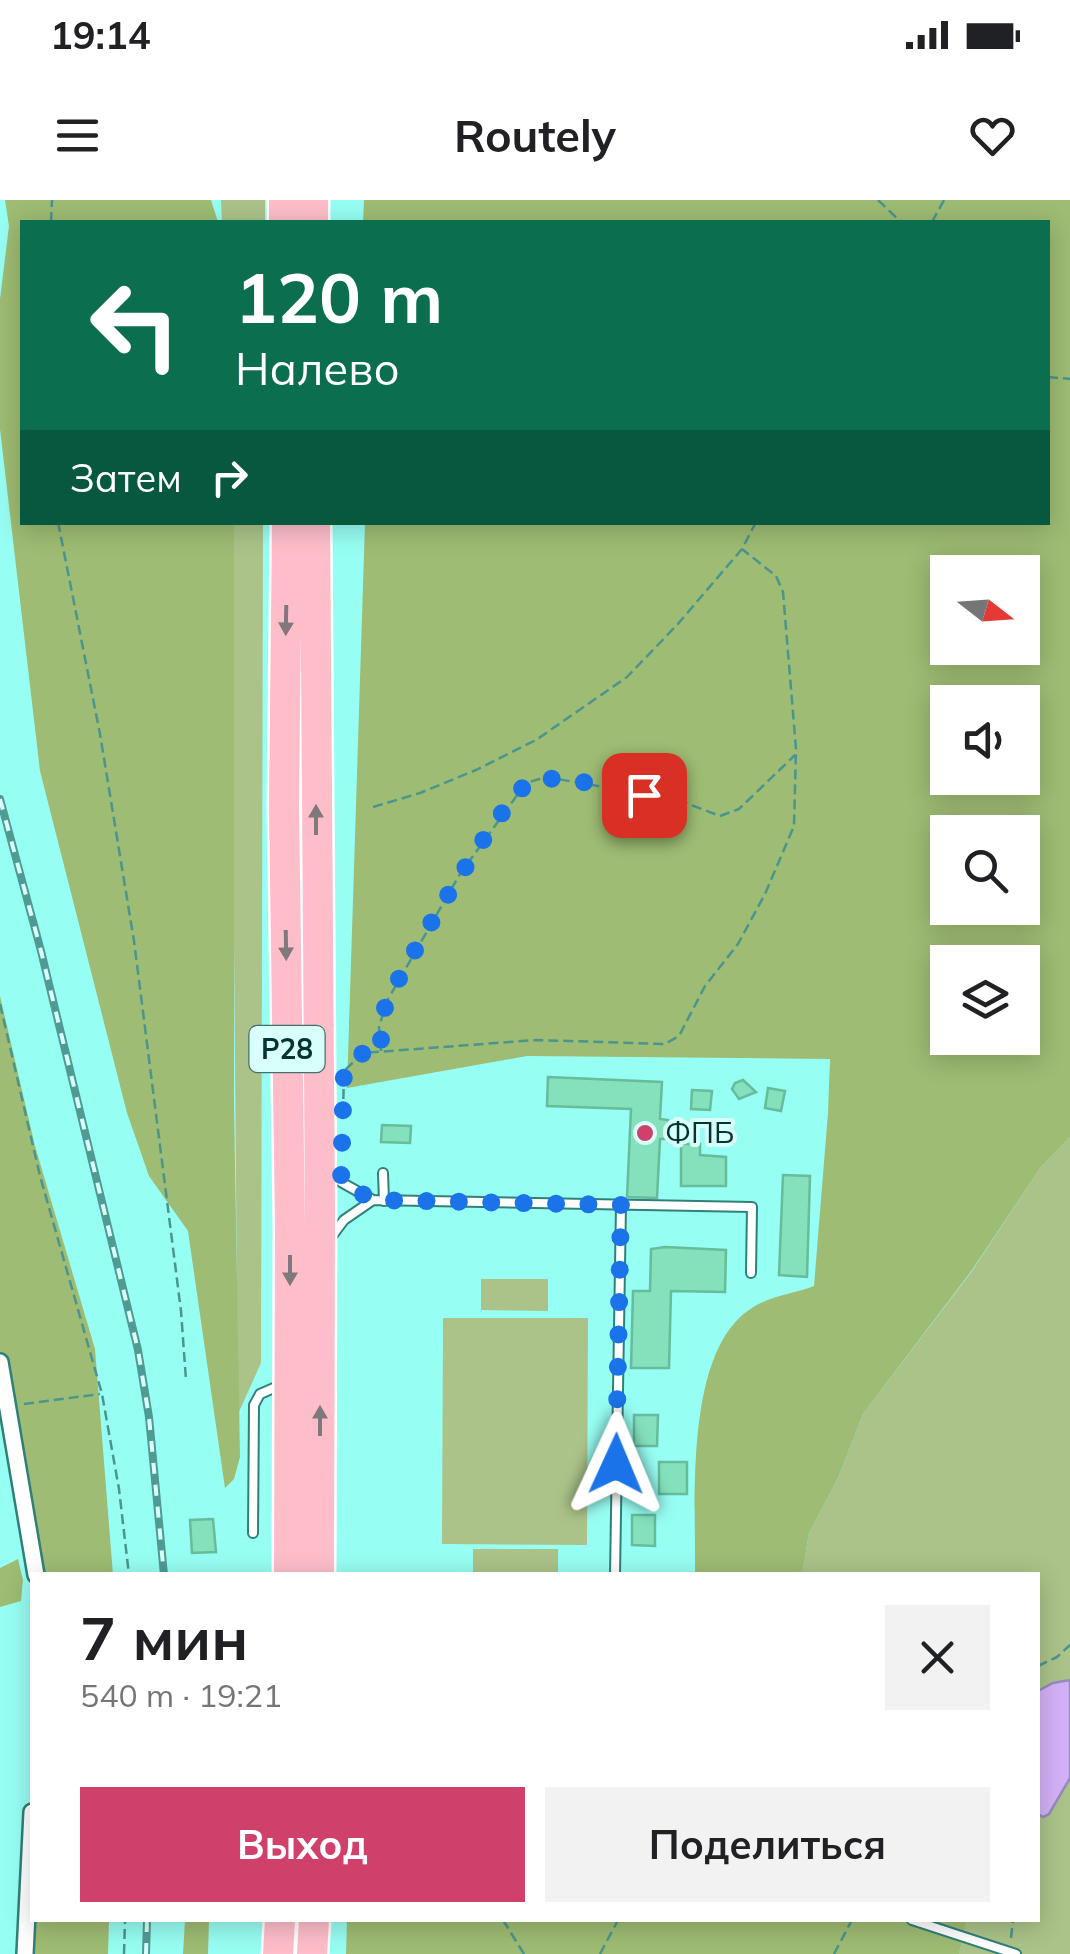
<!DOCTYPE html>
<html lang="ru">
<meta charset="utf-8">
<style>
:root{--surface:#fff;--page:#f2f2f2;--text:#202124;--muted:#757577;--accent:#cf416b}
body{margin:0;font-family:Mulish,sans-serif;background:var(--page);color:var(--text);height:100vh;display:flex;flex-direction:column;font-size:38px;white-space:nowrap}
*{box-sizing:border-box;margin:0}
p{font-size:32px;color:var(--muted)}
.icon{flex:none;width:55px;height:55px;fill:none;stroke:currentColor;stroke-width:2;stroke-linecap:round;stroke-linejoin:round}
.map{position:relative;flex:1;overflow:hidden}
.details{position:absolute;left:30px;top:1372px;width:1010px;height:350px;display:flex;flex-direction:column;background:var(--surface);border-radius:0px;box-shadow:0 5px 25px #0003}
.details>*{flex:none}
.guide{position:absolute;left:20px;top:20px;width:1030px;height:305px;border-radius:0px;box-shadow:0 5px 25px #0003;background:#0b6e4f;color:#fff;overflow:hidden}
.needle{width:65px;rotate:107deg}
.tools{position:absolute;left:930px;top:355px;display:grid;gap:20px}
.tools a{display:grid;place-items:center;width:110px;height:110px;border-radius:0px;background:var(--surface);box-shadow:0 5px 25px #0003;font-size:50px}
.pin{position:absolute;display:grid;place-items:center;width:85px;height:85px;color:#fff;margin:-42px;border-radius:20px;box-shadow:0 5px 15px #0006}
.me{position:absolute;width:110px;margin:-55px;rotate:1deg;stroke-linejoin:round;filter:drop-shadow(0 0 8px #0008)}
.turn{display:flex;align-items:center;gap:35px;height:210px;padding:0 50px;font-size:45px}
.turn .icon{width:130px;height:130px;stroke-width:2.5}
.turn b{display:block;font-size:70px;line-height:85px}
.then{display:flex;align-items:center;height:95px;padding:0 50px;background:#0003;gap:20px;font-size:38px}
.round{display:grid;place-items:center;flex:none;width:105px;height:105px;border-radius:0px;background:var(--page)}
.headline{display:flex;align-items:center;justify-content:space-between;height:170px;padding:0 50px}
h1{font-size:60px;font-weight:700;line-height:75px}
.primary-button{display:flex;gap:20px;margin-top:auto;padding:20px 50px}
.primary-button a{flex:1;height:115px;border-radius:0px;background:var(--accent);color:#fff;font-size:40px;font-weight:700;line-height:115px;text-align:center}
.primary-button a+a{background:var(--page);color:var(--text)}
.status{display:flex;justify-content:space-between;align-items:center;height:70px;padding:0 50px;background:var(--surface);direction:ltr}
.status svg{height:28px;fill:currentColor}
header{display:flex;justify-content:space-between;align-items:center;height:130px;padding:0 50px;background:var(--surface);font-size:45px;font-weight:700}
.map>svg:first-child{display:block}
.green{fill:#abc389}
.forest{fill:#9ebc73;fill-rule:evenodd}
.water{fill:#d3b1f7;stroke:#958cbb;stroke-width:2.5}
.building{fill:#84e1bc;stroke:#66bc9b;stroke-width:2.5}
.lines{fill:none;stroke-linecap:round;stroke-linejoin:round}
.lane-casing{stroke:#308079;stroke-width:12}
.street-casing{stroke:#308079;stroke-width:20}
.highway-casing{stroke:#fff;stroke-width:35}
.path{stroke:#4a958d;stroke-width:2.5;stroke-dasharray:10 5;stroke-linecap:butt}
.lane{stroke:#fff;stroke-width:8}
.street{stroke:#fff;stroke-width:15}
.highway{stroke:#febec9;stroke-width:30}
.rail-casing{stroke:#4f9b94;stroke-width:8}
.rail{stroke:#d9fffa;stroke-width:4;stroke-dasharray:11;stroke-linecap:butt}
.oneway{fill:#80797c}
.route{stroke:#1a73e8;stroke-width:18;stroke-dasharray:0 32.4}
.poi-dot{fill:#cf416b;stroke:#d9fffa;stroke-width:4}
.labels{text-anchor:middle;stroke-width:8;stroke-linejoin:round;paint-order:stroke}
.shield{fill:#d9fffa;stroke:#43716d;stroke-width:2.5}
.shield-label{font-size:28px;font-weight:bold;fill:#033430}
.poi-label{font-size:30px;fill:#033430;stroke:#d9fffa;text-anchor:start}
</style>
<div class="status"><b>19:14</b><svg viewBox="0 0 49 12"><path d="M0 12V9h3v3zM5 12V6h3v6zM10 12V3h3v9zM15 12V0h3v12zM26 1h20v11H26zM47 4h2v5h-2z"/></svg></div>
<header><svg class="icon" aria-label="menu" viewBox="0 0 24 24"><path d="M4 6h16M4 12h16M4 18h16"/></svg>Routely<svg class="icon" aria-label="heart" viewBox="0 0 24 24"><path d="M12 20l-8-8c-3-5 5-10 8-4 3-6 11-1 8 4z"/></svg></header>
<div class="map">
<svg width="1070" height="1754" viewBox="0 0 1070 1754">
<rect width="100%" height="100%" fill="#97fef3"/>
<path class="green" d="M 221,0 L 265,0 L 265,22 L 222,22 Z
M 234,323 L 263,323 L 261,1163 L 238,1214 L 232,508 Z
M 1070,937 L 1070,1754 L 959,1754 L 967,1720 L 1038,1720 L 1038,1375 L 802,1375 L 809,1333 L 838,1278 L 863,1214 L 972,1071 L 1040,968 Z
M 481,1079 L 548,1079 L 548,1111 L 481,1110 Z
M 443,1118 L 588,1118 L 587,1345 L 442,1344 Z
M 558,1349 L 558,1375 L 473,1375 L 473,1349 Z"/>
<path class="forest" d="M 5,0 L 211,0 L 218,22 L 22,22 L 22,322 L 234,323 L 234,904 L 240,1257 L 234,1279 L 225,1288 L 188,1031 L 149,976 L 127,913 L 40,571 L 0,229 L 0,99 L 9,26 Z
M 364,0 L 1070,0 L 1070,937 L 1040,968 L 972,1070 L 863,1214 L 838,1278 L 809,1333 L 802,1375 L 695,1375 C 696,1303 684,1155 749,1110 C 768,1096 793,1094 814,1086 L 828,913 L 830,859 L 527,856 L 347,888 L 365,323 L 1048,322 L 1048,22 L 363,22 ZM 1022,372 L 1022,448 L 948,448 L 948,372 ZM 1022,502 L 1022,578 L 948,578 L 948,502 ZM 1022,632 L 1022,708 L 948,708 L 948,632 ZM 1022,762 L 1022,838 L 948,838 L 948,762 Z
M 0,796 L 35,946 L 95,1149 L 113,1375 L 36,1375 L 0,1162 Z
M 18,1359 L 23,1380 L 21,1401 L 0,1407 L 0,1368 Z
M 32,1720 L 109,1720 L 108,1754 L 29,1754 Z
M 185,1720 L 209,1720 L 208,1754 L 183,1754 Z
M 347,1720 L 967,1720 L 959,1754 L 346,1754 Z"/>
<path class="water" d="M 1070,1480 L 1070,1578 L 1049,1614 L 1043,1617 L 1038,1614 L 1038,1491 L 1053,1483 Z"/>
<path class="building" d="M 548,877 L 662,882 L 660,919 L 668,920 L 667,939 L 660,939 L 657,998 L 627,997 L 631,909 L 547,906 Z
M 743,880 L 756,892 L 739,899 L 732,889 L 735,883 Z
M 768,888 L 785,891 L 781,911 L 765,908 Z
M 692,890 L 712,891 L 710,910 L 691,909 Z
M 382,925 L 411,926 L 410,943 L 381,942 Z
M 681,944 L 700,944 L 700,955 L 726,957 L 726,986 L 681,986 Z
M 783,975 L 810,976 L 807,1077 L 779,1075 Z
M 665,1047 L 726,1050 L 725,1092 L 671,1091 L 669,1168 L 631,1168 L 633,1091 L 650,1091 L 651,1049 Z
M 634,1215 L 658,1215 L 657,1246 L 634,1246 Z
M 659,1262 L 687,1262 L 687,1294 L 659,1294 Z
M 632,1315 L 655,1315 L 655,1346 L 632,1345 Z
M 213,1319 L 216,1352 L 192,1353 L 190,1320 Z"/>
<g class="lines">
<defs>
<path id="lane" d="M 327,970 L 341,982 L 373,1000 L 752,1007 L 751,1073
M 383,973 L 384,1001
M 332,1036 L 344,1020 L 373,1000
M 253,1333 L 254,1205 L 260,1194 L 283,1184
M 615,1375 L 621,1005
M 912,1720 L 1016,1754"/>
<path id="street" d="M 0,1162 L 36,1375
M 25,1754 L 32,1612"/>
<path id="highway" d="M 284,0 L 284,22
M 313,0 L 313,22
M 287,322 L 284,607 L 290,1026 L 289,1375
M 315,322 L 320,1009 L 319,1375
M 278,1754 L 280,1720
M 312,1754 L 314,1720"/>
</defs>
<use href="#lane" class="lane-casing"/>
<use href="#street" class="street-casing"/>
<use href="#highway" class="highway-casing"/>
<path class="path" d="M 878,0 L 901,22
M 51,22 L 52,0
M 932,22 L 944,0
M 1048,177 L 1070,179
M 58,322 L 100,534 L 134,741 L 181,1111 L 186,1180
M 373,607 L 420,593 L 476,570 L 536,540 L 627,477 L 677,425 L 742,349 L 756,322
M 0,804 L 40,976 L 102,1194 L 119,1289 L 129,1375
M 381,851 L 379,827 L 387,801 L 460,674 L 526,583 L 546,577 L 678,600 L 720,616 L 739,609 L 795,555
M 343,914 L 344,871 L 363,853 L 536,840 L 665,844 L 679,836 L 705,786 L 738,744 L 765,694 L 794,626 L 796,549 L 783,392 L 776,376 L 742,349
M 24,1204 L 100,1194
M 1038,1466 L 1057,1457 L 1070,1445
M 503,1720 L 524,1754
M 1011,1738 L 1013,1720
M 124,1754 L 125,1720
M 600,1754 L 618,1720
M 834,1754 L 852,1720"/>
<use href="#lane" class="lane"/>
<use href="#street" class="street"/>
<use href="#highway" class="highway"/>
<defs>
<path id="rail" d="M 0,599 L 41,751 L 138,1150 L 149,1217 L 164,1375
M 146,1754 L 147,1720"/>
</defs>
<use href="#rail" class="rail-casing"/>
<use href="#rail" class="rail"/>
</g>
<defs><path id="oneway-solid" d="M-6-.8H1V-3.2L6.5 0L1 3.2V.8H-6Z" transform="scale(2.5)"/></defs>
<g class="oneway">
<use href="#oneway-solid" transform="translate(286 420) rotate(91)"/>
<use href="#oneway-solid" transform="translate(316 620) rotate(-90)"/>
<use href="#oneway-solid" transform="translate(286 745) rotate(89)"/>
<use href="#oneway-solid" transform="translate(290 1070) rotate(90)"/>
<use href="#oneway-solid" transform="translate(320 1221) rotate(-90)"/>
</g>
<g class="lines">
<path class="route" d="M 616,1264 L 621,1005 L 373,1000 L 341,982 L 344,870 L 363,853 L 382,852 C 380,833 380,818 388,800 C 403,767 506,593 530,582 C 555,571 616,590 644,595"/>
</g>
<circle class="poi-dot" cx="645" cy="933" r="10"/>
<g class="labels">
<rect class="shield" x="249.5" y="826" width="75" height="46" rx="8"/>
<g class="shield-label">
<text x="287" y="859">Р28</text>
</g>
<g class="poi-label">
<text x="665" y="943">ФПБ</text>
</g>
</g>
</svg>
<div class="tools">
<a><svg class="needle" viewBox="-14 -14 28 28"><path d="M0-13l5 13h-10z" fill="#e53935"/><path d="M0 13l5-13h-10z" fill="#757577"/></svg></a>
<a><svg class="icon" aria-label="sound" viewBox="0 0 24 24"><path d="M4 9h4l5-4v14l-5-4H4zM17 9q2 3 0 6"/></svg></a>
<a><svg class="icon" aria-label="search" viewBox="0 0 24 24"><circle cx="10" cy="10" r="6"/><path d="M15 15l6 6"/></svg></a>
<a><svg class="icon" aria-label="layers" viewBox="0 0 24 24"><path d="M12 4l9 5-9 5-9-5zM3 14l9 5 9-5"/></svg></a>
</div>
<div class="pin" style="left:644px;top:595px;background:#d93025"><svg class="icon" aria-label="arrive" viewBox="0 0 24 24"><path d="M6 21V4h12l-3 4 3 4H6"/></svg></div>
<svg class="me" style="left:616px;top:1264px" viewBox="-20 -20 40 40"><path d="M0-17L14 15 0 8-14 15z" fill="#1a73e8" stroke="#fff" stroke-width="4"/></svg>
<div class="guide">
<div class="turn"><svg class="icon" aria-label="left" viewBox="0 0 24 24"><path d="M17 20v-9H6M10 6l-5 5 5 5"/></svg><div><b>120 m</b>Налево</div></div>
<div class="then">Затем<svg class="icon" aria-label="right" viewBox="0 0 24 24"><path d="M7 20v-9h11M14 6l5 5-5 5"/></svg></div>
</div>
<section class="details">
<div class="headline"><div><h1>7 мин</h1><p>540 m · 19:21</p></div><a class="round"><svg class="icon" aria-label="close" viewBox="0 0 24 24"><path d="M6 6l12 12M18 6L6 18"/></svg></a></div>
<div class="primary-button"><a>Выход</a><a>Поделиться</a></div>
</section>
</div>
